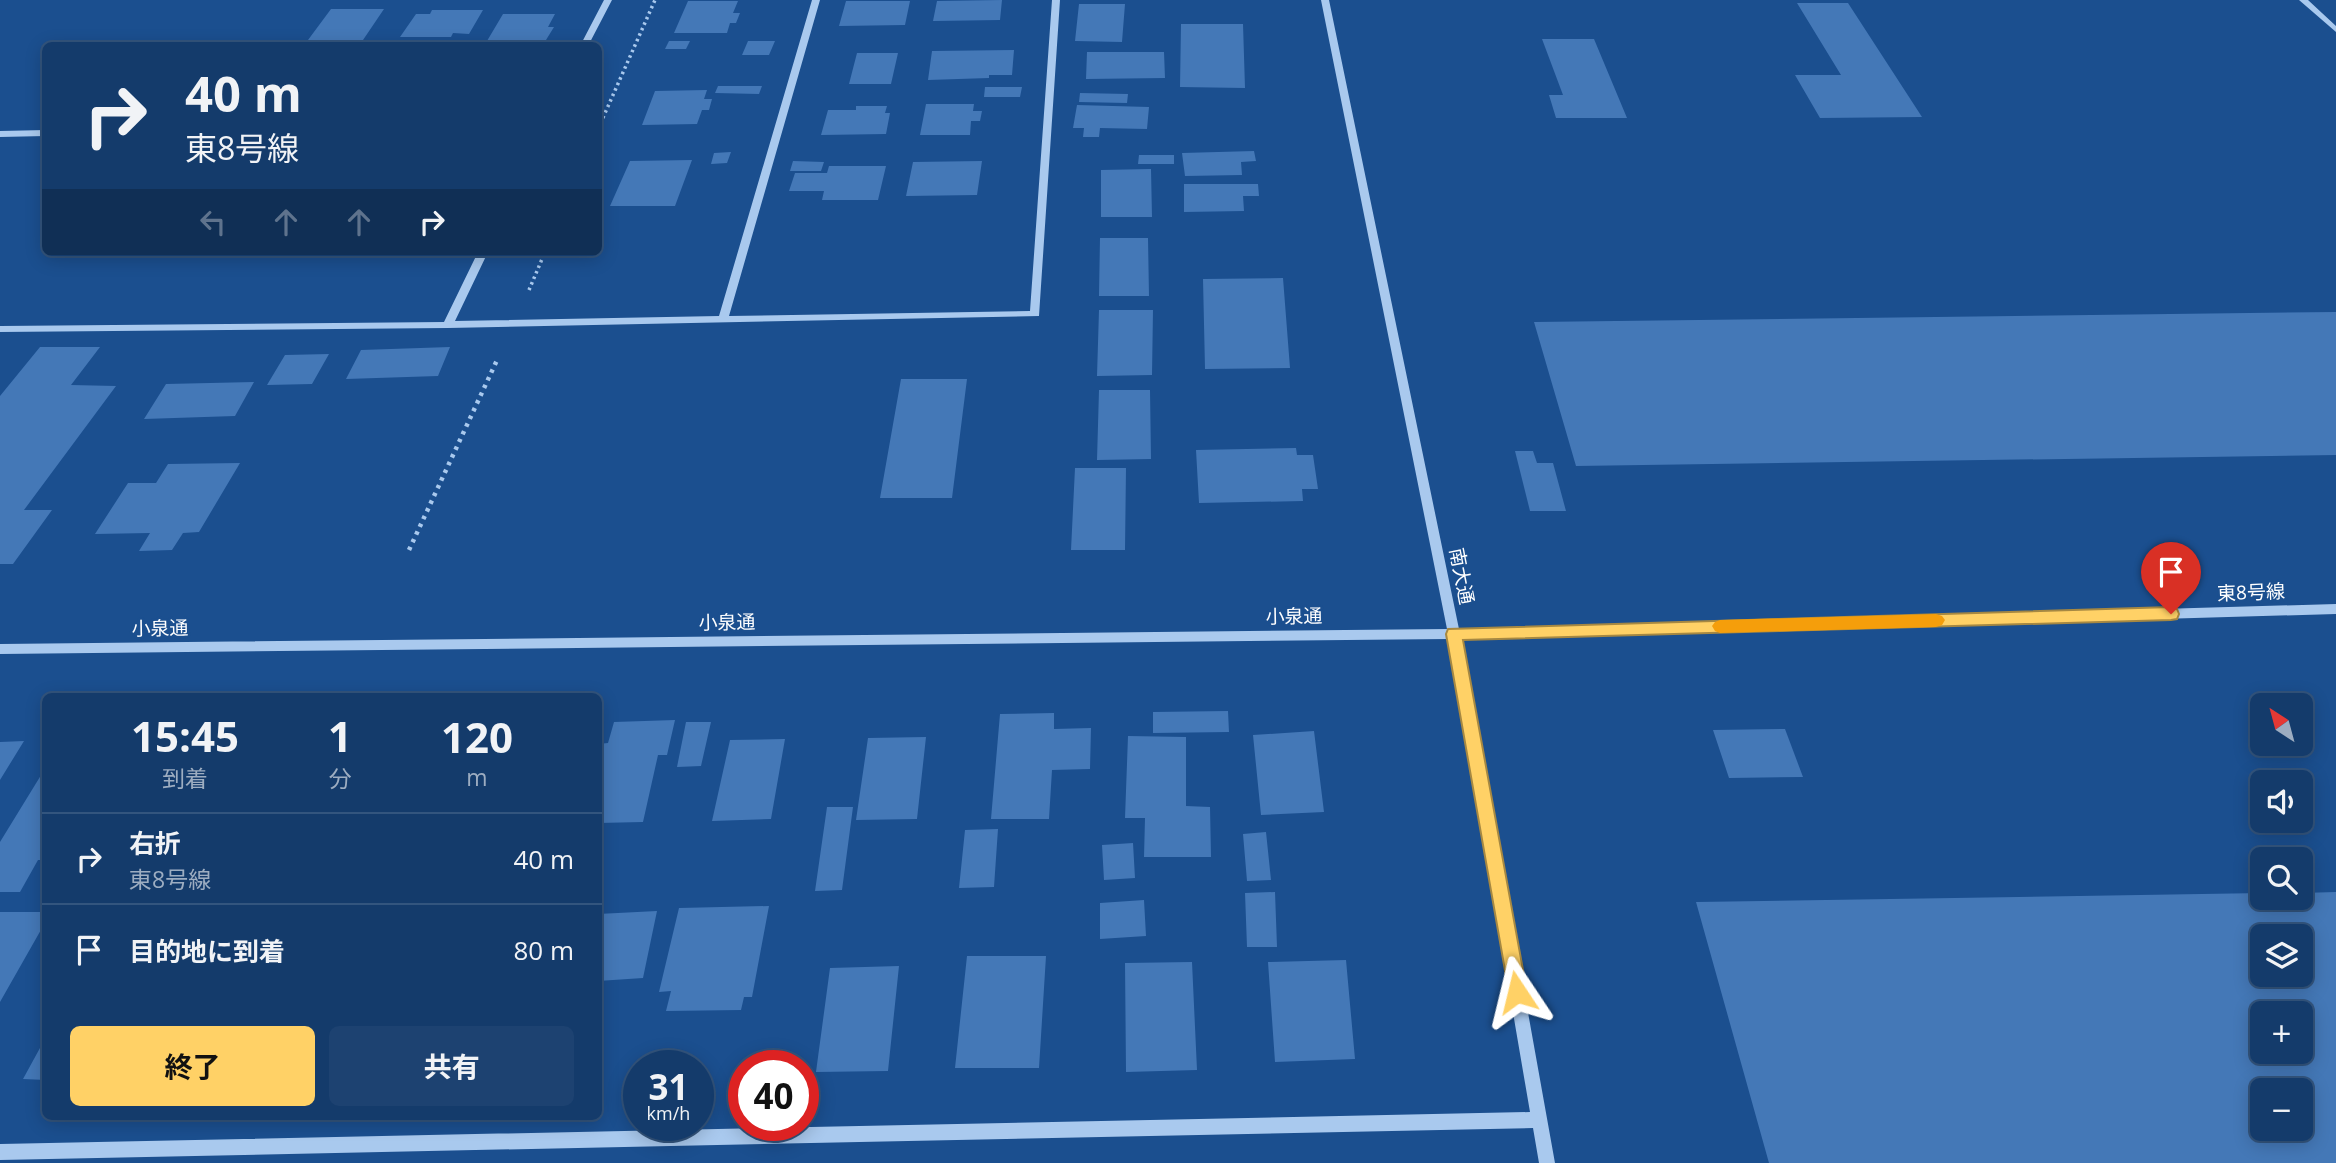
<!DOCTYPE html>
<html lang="ja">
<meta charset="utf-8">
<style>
:root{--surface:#143b6b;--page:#1d4271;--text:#f1f3f6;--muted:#9dadc1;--line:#33557e;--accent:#ffd166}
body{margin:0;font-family:"Open Sans","Noto Sans JP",sans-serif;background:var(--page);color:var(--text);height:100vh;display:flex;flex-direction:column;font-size:26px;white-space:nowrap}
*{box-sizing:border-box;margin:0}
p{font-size:23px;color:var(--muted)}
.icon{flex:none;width:38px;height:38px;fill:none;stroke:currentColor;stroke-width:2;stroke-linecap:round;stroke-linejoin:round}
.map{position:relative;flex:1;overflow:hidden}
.details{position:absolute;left:42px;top:693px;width:560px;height:427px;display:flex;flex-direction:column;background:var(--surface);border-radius:10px;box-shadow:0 4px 18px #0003,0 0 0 2px var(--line)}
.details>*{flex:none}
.guide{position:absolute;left:42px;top:42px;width:560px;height:214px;border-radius:10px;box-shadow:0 4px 18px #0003,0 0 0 2px var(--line);background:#143b6b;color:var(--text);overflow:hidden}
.needle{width:46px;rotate:324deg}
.fabs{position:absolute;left:2250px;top:693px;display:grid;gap:14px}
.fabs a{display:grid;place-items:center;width:63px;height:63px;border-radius:10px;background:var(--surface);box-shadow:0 4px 18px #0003,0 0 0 2px var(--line);font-size:35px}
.speed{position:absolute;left:623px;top:1050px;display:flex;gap:14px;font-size:35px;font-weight:700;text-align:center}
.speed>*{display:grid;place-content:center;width:91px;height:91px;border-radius:50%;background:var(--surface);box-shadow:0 4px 18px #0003,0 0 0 2px var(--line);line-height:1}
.speed small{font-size:18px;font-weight:400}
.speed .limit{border:10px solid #d22;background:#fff;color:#111}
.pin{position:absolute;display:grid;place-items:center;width:60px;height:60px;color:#fff;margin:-72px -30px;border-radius:50% 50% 50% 0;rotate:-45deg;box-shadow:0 0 7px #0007}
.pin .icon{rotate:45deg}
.me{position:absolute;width:77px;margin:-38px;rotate:350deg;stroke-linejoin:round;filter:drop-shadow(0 0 5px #0008)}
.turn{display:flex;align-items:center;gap:24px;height:147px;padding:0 28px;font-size:32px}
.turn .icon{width:91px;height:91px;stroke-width:2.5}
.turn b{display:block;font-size:49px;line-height:60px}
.lanes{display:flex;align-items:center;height:66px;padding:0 28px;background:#0003;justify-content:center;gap:35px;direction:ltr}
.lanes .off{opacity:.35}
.eta{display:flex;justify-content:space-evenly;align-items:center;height:119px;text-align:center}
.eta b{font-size:42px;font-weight:700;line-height:49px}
.button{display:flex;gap:14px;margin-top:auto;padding:14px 28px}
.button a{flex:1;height:80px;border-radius:10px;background:var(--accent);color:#111;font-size:28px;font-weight:700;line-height:80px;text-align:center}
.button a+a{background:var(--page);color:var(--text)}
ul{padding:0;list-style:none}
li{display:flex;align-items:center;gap:21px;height:91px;padding:0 28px;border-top:2px solid var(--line)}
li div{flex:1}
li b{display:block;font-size:26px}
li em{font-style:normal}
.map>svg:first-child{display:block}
.building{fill:#4478b7;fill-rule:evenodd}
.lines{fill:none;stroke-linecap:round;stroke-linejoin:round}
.path-far1{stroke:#a9c9ee;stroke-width:3.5;stroke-dasharray:2.5 3.5;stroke-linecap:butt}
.path{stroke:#a9c9ee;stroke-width:4.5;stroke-dasharray:3.5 5;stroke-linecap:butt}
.minor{fill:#a9c9ee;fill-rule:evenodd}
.route{fill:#ffd166;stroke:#a68842;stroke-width:2}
.slow{fill:#f59e0b}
.labels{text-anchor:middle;stroke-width:5;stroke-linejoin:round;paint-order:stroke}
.street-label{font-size:19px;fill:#fff;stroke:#1b4f8f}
</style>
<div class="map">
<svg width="2336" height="1163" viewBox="0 0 2336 1163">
<rect width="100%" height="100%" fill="#1b4f8f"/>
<path class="building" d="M 1002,0 L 1000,20 L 933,21 L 937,1 Z
M 688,1 L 738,1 L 733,13 L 740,13 L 736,23 L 730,23 L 727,33 L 674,33 Z
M 846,1 L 910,1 L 905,25 L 839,26 Z
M 1797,3 L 1848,3 L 1922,117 L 1820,118 L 1795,75 L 1841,75 Z
M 1079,4 L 1125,4 L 1122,42 L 1075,41 Z
M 331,9 L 384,9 L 363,40 L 308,40 Z
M 432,10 L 483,10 L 469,34 L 453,33 L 451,37 L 400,37 L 416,14 L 430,14 Z
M 503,14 L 555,14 L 548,27 L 554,27 L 546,40 L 487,41 Z
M 1181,24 L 1243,24 L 1245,88 L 1180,87 Z
M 1542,39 L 1594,39 L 1627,118 L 1556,118 L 1549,95 L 1563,95 Z
M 669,41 L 690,41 L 686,49 L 665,49 Z
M 748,41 L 775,41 L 769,55 L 742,55 Z
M 1014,50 L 1012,75 L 989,75 L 989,78 L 928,80 L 932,51 Z
M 1087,52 L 1164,52 L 1165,78 L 1086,79 Z
M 857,53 L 898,53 L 891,84 L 849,84 Z
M 718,86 L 762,86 L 759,94 L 715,93 Z
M 985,87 L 1022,87 L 1020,97 L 984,97 Z
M 707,90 L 704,99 L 712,99 L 709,110 L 702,110 L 697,124 L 642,125 L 655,91 Z
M 1080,93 L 1128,94 L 1127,103 L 1079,102 Z
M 926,104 L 974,104 L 973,111 L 982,111 L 980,121 L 971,121 L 970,135 L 920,135 Z
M 1077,105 L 1149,107 L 1147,129 L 1100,128 L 1099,137 L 1083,137 L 1084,128 L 1073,128 Z
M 856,106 L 887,106 L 885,113 L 890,113 L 886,134 L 821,135 L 828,110 L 856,110 Z
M 1254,151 L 1256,161 L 1241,162 L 1242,175 L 1185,176 L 1182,153 Z
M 731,152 L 727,163 L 711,164 L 714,153 Z
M 1139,155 L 1174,155 L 1174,164 L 1138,164 Z
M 692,160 L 675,206 L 610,206 L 630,161 Z
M 793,161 L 824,162 L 821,171 L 790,171 Z
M 982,161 L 977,195 L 906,196 L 913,162 Z
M 829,166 L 886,166 L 878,200 L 822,200 L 824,191 L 789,191 L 795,173 L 827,173 Z
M 1151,169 L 1152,217 L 1101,217 L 1101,170 Z
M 1184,184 L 1258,184 L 1259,196 L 1243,196 L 1244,211 L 1184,212 Z
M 1100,238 L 1148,238 L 1149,296 L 1099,296 Z
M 1283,278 L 1290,368 L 1205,369 L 1203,279 Z
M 1099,310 L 1153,310 L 1152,375 L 1097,376 Z
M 2336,312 L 2336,455 L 1576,466 L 1534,322 Z
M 40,347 L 100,347 L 71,385 L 116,386 L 24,510 L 52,510 L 13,564 L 0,564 L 0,396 Z
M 450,347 L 438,376 L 346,379 L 361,350 Z
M 329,354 L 312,384 L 267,385 L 285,355 Z
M 901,379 L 967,379 L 952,498 L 880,498 Z
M 254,382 L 235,416 L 144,419 L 166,384 Z
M 1099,390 L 1150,390 L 1151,459 L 1097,460 Z
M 1296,448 L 1297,455 L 1313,455 L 1318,489 L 1302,489 L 1303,501 L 1199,503 L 1196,450 Z
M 1515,451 L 1533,451 L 1537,463 L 1553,463 L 1566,511 L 1530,511 Z
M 240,463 L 199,532 L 183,533 L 172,550 L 139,551 L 150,533 L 95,534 L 128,483 L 156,483 L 168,464 Z
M 1075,468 L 1126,468 L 1125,550 L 1071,550 Z
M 1228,711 L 1229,732 L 1153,733 L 1153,712 Z
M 1054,713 L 1054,729 L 1091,728 L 1090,769 L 1052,770 L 1049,819 L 991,819 L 1000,714 Z
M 675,720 L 667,755 L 658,755 L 643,822 L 598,823 L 598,744 L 608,743 L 614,722 Z
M 686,722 L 711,722 L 701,766 L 677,767 Z
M 1785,729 L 1803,777 L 1729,778 L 1713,730 Z
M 1314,731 L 1324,812 L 1261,815 L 1253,735 Z
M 1128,736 L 1186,737 L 1186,806 L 1210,807 L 1211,857 L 1144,857 L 1145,818 L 1125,818 Z
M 926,737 L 917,819 L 856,820 L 868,738 Z
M 785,739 L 771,819 L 712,821 L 730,740 Z
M 24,741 L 0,780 L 0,742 Z
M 46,767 L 46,860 L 38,860 L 20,892 L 0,892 L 0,842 Z
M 827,807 L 853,807 L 842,890 L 815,891 Z
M 998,829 L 994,887 L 959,888 L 965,830 Z
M 1266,832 L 1271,880 L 1247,881 L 1243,834 Z
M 1133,843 L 1135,878 L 1104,880 L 1102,845 Z
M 1275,892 L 1277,947 L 1247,947 L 1245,893 Z
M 2336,892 L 2336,1163 L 1769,1163 L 1696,902 L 2263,893 L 2263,898 L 2301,898 L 2301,893 ZM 2263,936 L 2301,936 L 2301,975 L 2263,975 ZM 2263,1013 L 2301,1013 L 2301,1052 L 2263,1052 ZM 2263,1090 L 2301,1090 L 2301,1129 L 2263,1129 Z
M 1144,900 L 1146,936 L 1100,939 L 1100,903 Z
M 769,906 L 752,997 L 744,997 L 741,1010 L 666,1011 L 671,991 L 659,992 L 679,908 Z
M 657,911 L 643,978 L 598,981 L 598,914 Z
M 0,912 L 46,912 L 46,921 L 0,1002 Z
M 967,956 L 1046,956 L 1039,1068 L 955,1068 Z
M 1346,960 L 1355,1059 L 1275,1062 L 1268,962 Z
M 1192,962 L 1197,1070 L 1126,1072 L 1125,963 Z
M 899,966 L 888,1071 L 816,1072 L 830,968 Z
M 46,1037 L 46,1080 L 23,1079 Z"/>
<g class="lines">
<path class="path-far1" d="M 598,129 L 655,0
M 529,290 L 545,252"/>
<path class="path" d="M 409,550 L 498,358"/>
<path class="minor" d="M 604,0 L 612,0 L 588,46 L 580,46 Z
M 812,0 L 820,0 L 729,316 L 1030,311 L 1052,0 L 1060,0 L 1039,316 L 448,328 L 0,332 L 0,326 L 444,322 L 478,252 L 488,252 L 455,321 L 719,316 Z
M 1321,0 L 1329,0 L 1459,629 L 2336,604 L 2336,614 L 1461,639 L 1555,1163 L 1539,1163 L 1533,1128 L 0,1160 L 0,1144 L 1530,1112 L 1449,639 L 0,654 L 0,644 L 1447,629 Z
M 2299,0 L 2308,0 L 2336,26 L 2336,32 Z
M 46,130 L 46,136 L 0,137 L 0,131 Z"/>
</g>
<path class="route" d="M 2171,607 L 2177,609 L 2179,614 L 2177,619 L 2171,620 L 1463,640 L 1527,992 L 1524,999 L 1517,1001 L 1510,999 L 1446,634 L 1448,629 Z"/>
<path class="slow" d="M 1936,614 L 1942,616 L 1945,620 L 1942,625 L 1936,627 L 1720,633 L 1715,631 L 1712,626 L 1715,622 L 1720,620 Z"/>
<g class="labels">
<g class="street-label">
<text transform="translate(1462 576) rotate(79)" y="7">南大通</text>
<text transform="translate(2251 592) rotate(-2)" y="7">東8号線</text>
<text transform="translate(1294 616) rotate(-1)" y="7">小泉通</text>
<text transform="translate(727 622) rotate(-1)" y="7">小泉通</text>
<text transform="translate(160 628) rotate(-1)" y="7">小泉通</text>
</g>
</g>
</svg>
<div class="fabs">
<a><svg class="needle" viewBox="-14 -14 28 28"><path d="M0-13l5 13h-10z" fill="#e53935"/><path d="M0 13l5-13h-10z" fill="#9dadc1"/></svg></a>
<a><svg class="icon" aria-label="sound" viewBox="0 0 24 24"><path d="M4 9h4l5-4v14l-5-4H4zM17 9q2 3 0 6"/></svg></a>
<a><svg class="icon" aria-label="search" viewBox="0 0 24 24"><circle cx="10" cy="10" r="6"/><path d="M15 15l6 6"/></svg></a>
<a><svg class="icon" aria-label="layers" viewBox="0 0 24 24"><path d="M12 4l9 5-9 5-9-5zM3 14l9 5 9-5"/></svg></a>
<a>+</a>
<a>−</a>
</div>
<div class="speed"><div>31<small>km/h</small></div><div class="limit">40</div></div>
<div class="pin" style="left:2171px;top:614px;background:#d93025"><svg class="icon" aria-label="arrive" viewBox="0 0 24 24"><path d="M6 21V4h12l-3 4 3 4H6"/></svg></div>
<svg class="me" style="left:1517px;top:992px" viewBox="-20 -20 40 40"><path d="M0-17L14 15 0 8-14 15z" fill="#ffd166" stroke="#fff" stroke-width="4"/></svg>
<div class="guide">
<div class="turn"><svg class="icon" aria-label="right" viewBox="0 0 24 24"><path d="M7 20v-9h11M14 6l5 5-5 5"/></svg><div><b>40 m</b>東8号線</div></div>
<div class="lanes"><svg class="icon off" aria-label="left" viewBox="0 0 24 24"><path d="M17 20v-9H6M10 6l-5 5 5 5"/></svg><svg class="icon off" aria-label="ahead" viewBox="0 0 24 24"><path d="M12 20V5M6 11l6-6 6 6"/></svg><svg class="icon off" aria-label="ahead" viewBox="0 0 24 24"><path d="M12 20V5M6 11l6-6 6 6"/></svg><svg class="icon" aria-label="right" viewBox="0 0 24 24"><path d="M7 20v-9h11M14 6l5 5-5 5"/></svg></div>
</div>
<section class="details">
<div class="eta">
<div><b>15:45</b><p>到着</p></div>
<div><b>1</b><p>分</p></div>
<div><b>120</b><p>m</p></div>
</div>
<ul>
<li><svg class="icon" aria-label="right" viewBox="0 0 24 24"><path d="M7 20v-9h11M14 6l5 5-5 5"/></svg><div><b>右折</b><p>東8号線</p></div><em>40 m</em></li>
<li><svg class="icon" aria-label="arrive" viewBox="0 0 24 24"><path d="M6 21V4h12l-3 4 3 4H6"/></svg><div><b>目的地に到着</b></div><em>80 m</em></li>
</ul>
<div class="button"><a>終了</a><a>共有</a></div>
</section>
</div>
